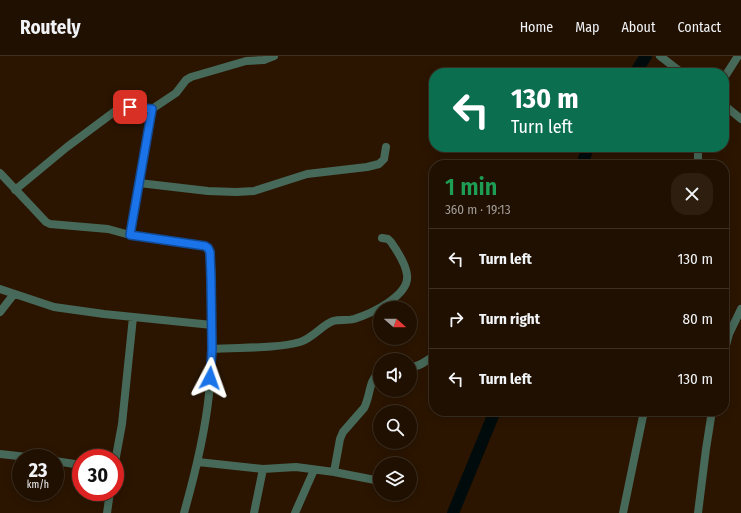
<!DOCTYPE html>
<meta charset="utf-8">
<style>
:root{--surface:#201001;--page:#2d1e10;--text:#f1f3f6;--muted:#a29d99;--line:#3d3023}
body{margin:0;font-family:"Fira Sans Condensed",sans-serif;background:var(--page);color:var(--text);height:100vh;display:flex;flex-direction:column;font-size:15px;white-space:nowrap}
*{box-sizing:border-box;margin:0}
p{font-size:13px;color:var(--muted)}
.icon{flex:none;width:22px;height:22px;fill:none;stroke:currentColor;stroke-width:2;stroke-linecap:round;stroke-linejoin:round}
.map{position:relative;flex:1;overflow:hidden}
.drawer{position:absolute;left:429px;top:104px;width:300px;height:256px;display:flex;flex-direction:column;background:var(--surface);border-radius:16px;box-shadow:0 2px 10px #0003,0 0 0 1px var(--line)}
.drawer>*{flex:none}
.banner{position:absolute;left:429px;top:12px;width:300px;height:84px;border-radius:16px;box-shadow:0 2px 10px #0003,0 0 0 1px var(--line);background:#0b6e4f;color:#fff;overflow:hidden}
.needle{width:26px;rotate:110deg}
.buttons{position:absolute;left:373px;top:245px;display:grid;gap:8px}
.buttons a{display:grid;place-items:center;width:44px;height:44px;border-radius:50%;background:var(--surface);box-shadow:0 2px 10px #0003,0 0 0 1px var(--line);font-size:20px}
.speed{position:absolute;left:12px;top:393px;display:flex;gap:8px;font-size:20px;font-weight:700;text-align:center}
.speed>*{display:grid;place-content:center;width:52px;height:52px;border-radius:50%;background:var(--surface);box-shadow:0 2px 10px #0003,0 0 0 1px var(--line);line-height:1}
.speed small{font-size:10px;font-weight:400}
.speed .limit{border:6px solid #d22;background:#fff;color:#111}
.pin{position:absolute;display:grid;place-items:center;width:34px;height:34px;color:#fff;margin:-17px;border-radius:8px;box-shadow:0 2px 6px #0006}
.me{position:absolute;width:44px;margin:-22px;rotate:4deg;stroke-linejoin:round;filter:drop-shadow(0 0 3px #0008)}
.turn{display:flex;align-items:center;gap:14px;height:84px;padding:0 16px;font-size:18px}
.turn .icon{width:52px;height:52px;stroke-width:2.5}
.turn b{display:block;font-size:28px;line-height:34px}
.round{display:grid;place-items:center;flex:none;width:42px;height:42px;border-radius:16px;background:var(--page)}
.summary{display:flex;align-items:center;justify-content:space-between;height:68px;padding:0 16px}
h1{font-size:24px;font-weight:600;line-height:30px;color:#1e9e55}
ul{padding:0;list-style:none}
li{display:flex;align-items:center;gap:12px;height:60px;padding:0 16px;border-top:1px solid var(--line)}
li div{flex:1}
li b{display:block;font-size:15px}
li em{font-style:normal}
header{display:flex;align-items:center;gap:24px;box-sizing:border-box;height:56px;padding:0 20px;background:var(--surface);border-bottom:1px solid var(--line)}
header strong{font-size:19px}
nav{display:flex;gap:22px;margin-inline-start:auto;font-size:14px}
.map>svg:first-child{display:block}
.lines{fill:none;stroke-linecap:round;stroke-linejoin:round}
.river{stroke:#010b0c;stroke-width:12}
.minor{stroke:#476959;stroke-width:8}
.route-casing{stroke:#114b97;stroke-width:10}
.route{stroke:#1a73e8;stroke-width:7}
</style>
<header>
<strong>Routely</strong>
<nav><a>Home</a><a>Map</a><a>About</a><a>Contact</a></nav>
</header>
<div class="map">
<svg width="741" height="457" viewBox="0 0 741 457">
<rect width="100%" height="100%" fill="#2b1501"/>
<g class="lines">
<path class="river" d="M 635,17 L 646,0
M 582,109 L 588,91
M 453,457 L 495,355"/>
<path class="minor" d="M 660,0 L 682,17
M 724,22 L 738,0
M 724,49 L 741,63
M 698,109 L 698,91
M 0,117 L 46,166 L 50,168 L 108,173 L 130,179 L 205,190 C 213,196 211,224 212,234 C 212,268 213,303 209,338 C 205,378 195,418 184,457
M 139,127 L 208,135 L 236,136 L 254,135 L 307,118 L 367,111 L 379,108 L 384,103 L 386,91
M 15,134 L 67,91 L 118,53 L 125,51 L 152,53 L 176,37 L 186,24 L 191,21 L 246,5 L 264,4 L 274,0
M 130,179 L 152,53
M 0,233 L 54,251 L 104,258 L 212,269
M 0,256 L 14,238
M 212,293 C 239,291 275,293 300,286 C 313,282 322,269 333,265 C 340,263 347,265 354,263 C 370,258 410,240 407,219 C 406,208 398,196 391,186 L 388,183 L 382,182
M 724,297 L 729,278 L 741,253
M 410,311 C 420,311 425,305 434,300
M 0,398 L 36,402
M 55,405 L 81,409
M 115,406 L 122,368 L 133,261
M 198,406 L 263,413 L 296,411 L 334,416 L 380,425
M 334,416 L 340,383 L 343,376 L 364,352 C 371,339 368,325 380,315
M 107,457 L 110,436
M 254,457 L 263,413
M 295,457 L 314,414
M 623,457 L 644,355
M 698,457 L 706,393 L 712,355"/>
</g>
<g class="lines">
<defs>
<path id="route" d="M 130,51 L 152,53 L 130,179 L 205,190 L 208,192 L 210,196 L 211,223 L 212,293 L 210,322"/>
</defs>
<use href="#route" class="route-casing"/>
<use href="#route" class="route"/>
</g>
</svg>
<div class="buttons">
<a><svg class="needle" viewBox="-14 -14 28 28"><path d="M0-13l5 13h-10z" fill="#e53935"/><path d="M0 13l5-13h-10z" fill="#a29d99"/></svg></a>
<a><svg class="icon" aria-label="sound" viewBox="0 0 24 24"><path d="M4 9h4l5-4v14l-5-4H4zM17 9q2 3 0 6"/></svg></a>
<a><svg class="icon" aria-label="search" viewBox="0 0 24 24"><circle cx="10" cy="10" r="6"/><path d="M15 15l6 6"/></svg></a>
<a><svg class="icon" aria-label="layers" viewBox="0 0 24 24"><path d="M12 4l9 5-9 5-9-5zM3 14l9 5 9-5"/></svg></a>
</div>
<div class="speed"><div>23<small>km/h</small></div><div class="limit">30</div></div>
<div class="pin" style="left:130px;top:51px;background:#d93025"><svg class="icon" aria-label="arrive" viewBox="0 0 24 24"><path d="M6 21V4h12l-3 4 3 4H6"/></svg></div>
<svg class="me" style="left:210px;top:322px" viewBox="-20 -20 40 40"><path d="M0-17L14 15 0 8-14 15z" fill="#1a73e8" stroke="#fff" stroke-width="4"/></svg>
<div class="banner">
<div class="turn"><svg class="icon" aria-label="left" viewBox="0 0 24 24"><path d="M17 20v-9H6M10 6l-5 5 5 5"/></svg><div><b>130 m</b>Turn left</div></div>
</div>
<section class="drawer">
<div class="summary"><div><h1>1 min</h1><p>360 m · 19:13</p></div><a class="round"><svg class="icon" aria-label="close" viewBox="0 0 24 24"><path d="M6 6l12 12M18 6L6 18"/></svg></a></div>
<ul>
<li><svg class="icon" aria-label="left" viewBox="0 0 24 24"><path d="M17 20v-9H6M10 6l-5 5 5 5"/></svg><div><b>Turn left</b></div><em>130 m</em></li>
<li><svg class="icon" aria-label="right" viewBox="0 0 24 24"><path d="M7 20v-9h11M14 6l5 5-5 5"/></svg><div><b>Turn right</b></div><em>80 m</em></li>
<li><svg class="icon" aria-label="left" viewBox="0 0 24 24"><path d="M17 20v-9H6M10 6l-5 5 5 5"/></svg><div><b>Turn left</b></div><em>130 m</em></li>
</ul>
</section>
</div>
